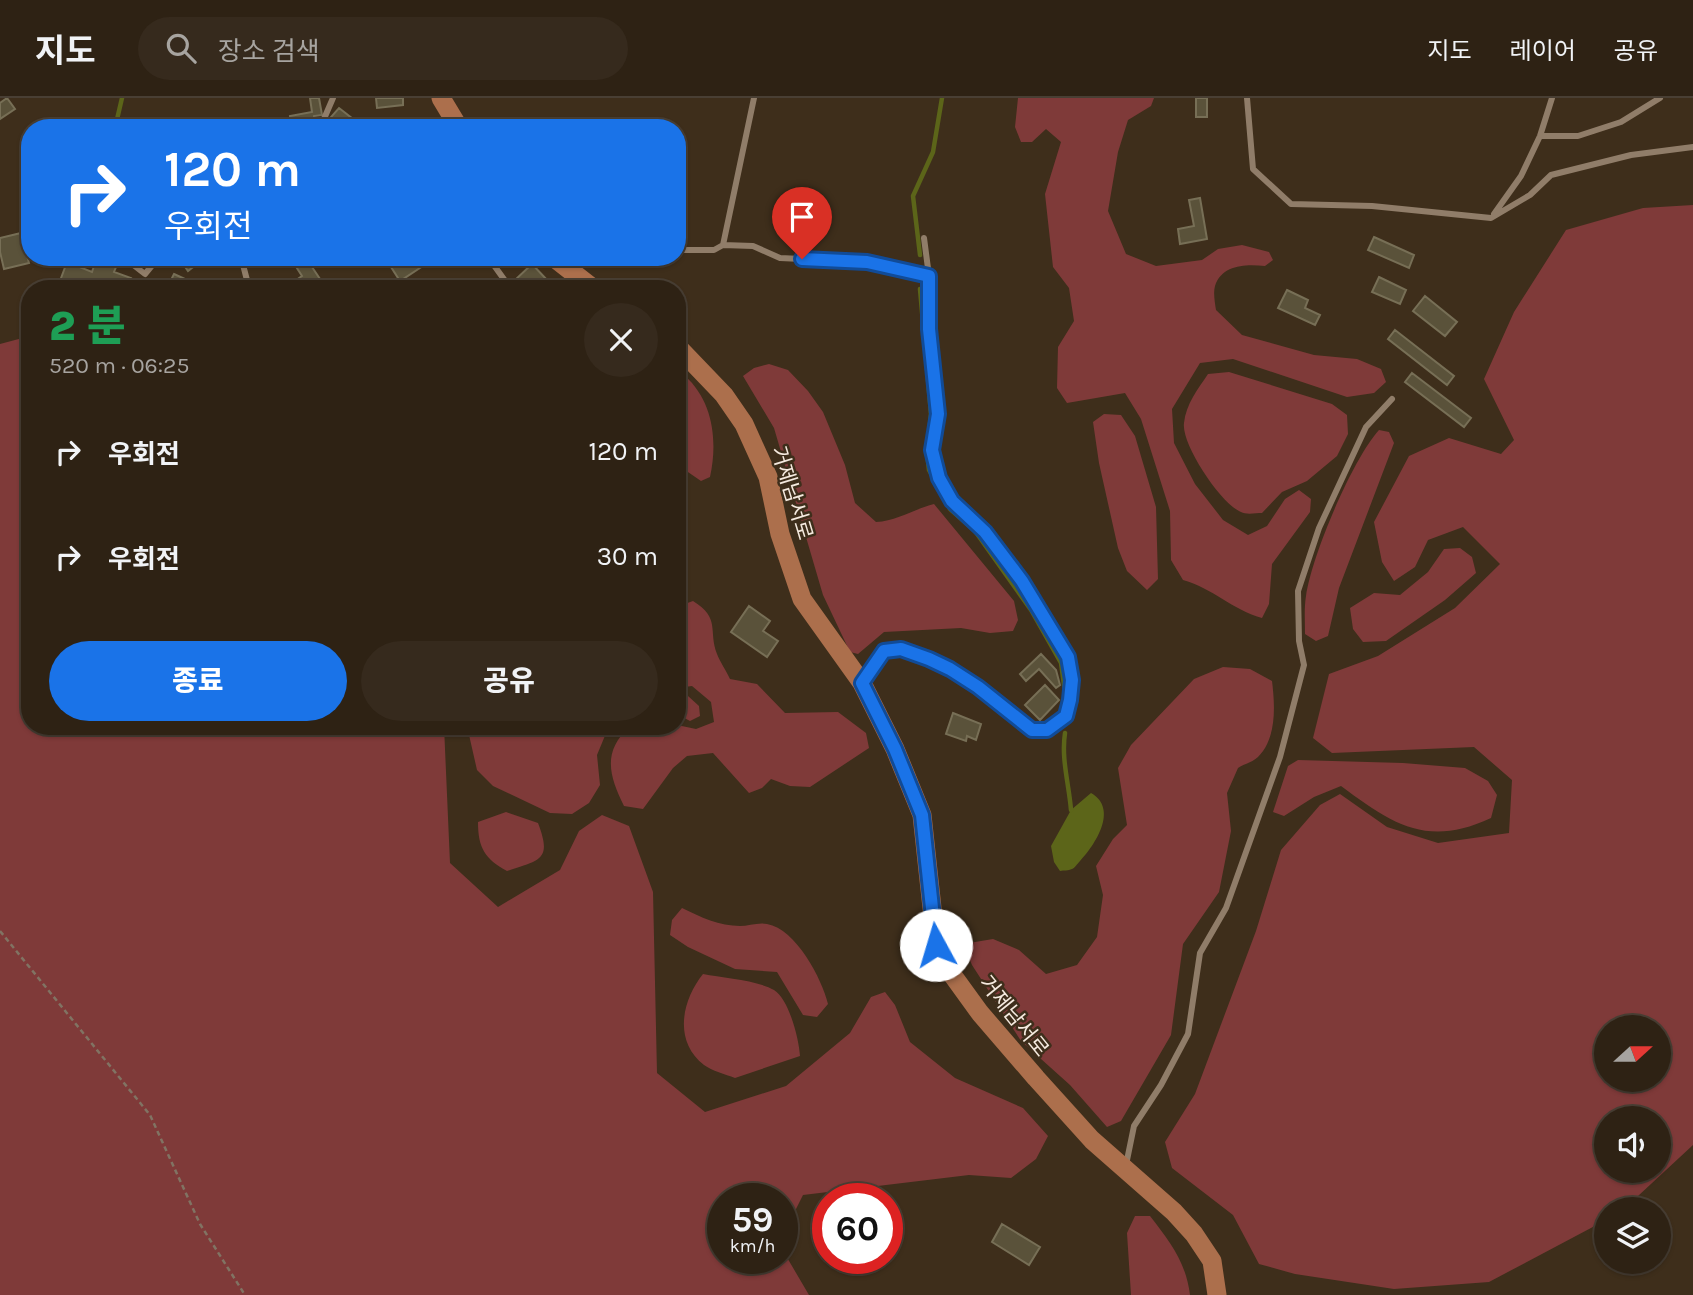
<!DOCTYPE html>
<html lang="ko">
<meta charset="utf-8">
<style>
:root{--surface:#2e2214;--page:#362a1d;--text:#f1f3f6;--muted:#a7a4a0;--line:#493f34;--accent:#1a73e8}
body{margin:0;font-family:Karla,"Noto Sans KR",sans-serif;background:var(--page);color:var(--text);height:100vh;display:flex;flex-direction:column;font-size:26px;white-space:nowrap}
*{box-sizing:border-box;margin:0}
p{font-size:23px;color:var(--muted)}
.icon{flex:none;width:38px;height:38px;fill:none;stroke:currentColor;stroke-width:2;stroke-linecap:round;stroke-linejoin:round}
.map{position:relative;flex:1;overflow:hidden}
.side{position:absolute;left:21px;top:182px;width:665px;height:455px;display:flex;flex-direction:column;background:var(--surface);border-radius:28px;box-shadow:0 2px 5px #0004,0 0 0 2px var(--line)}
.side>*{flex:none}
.top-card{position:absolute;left:21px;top:21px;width:665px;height:147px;border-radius:28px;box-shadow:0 2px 5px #0004,0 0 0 2px var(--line);background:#1a73e8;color:#fff;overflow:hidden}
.needle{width:46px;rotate:69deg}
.fabs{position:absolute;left:1594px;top:917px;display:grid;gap:14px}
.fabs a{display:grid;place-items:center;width:77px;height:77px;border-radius:50%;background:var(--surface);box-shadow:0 2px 5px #0004,0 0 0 2px var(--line);font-size:35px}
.speed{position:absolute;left:707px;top:1085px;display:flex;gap:14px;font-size:35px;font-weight:700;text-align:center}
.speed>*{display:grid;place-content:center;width:91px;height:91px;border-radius:50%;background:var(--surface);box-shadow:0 2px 5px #0004,0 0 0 2px var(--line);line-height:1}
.speed small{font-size:18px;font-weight:400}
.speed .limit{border:10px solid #d22;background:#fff;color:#111}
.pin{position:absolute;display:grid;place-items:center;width:60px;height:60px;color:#fff;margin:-72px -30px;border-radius:50% 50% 50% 0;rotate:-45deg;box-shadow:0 0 7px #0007}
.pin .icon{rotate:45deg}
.me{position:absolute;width:77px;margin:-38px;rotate:354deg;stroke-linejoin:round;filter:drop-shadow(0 0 5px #0008)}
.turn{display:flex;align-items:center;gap:24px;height:147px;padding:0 28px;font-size:32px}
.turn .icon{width:91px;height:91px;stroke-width:2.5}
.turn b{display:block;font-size:49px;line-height:60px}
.round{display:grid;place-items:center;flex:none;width:74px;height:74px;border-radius:37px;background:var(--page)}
.overview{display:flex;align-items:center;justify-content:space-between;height:119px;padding:0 28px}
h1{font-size:42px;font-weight:800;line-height:52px;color:#1e9e55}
.primary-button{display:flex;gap:14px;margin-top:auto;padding:14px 28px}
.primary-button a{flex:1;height:80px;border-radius:42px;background:var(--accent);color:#fff;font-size:28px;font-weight:800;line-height:80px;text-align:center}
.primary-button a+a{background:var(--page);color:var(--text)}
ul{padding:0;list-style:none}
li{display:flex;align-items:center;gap:21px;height:105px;padding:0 28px}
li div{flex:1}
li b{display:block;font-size:26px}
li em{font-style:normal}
header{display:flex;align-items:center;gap:42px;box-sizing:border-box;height:98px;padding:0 35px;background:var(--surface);border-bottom:2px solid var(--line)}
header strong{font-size:33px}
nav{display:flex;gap:38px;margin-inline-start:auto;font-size:24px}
.search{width:490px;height:63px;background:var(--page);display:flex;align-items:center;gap:18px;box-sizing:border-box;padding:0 24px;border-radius:38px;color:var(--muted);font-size:26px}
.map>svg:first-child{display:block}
.green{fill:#7f3a39;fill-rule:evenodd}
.water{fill:#5c6519}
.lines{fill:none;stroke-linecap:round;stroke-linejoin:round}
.stream{stroke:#5c6519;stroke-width:4.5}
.building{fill:#5a523a;stroke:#776f56;stroke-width:2}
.path{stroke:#817363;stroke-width:2.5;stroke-dasharray:5 3.5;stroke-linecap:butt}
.service{stroke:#907d69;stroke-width:6}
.primary{stroke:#ac6f4c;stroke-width:19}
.route-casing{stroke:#114b97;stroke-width:18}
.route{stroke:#1a73e8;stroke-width:12}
.labels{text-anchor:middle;stroke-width:5;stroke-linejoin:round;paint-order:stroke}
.street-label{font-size:21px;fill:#f5eadf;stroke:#3e2e1b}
</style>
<header>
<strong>지도</strong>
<div class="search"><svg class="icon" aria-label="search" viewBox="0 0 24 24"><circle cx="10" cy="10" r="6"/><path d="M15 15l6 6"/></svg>장소 검색</div>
<nav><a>지도</a><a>레이어</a><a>공유</a></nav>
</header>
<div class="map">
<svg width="1693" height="1197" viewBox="0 0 1693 1197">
<rect width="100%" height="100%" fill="#3e2e1b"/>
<path class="green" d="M 1018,0 L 1154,0 L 1151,8 L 1128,22 L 1118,54 L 1108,113 L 1126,156 L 1156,168 L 1202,162 L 1218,151 L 1242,147 L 1269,154 L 1273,162 L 1265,168 C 1247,166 1222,166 1215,188 C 1213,195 1215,205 1216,212 L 1242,237 L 1314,257 L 1357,261 L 1381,271 L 1386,284 L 1374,295 L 1347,299 L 1233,261 L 1200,265 L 1172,311 L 1174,345 L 1195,386 L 1223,422 L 1248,437 L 1267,428 L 1285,401 L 1299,392 L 1311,401 L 1310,414 L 1272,466 L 1269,506 L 1262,520 C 1231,511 1214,491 1183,482 L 1171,462 L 1170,413 L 1141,321 L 1125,295 L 1067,305 L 1057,290 L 1058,249 L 1074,223 L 1069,190 L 1053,169 L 1045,96 L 1061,44 L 1046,31 L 1032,44 L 1021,44 L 1015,29 Z
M 1693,107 L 1693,1047 L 1624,1111 L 1606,1111 L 1606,1122 L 1489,1184 L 1394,1191 L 1295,1176 L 1259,1166 L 1233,1117 L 1172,1070 L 1165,1044 L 1195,996 L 1256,833 L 1281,752 L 1320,707 L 1340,696 L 1387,729 L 1438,745 L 1509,735 L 1512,682 L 1474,649 L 1332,655 L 1313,640 L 1329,576 L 1378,558 L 1455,510 L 1500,466 L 1463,429 L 1428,442 L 1415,469 L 1394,483 L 1382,464 L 1374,424 L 1409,358 L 1449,340 L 1501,356 L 1514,342 L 1484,281 L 1514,214 L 1566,132 L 1643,110 ZM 1606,929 L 1659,929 L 1659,982 L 1606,982 ZM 1606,1020 L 1659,1020 L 1659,1073 L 1606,1073 Z
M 30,238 L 30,628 L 444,628 L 450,765 L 498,809 L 560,772 L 579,733 L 602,717 L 629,728 L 653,794 L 657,975 L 705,1014 L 786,988 L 850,935 L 871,899 L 885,894 L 895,907 L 910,944 L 955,980 L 1023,1010 L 1048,1038 L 1036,1061 L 1011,1080 L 969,1077 L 803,1097 L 782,1139 L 782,1101 L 723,1101 L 723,1160 L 782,1160 L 782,1151 L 809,1197 L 0,1197 L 0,246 Z
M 769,266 L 788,272 L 808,293 L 823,314 L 845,367 L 855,405 L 876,424 C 897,423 914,411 934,406 L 1014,503 L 1018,522 L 1013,533 L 990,535 L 961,530 L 884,534 L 858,556 L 850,554 L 823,497 L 774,330 L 743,278 L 754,270 Z
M 1229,274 L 1332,306 L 1347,317 L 1348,336 L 1337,358 L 1307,383 L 1282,394 L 1262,415 C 1256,415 1246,417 1241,414 C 1221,406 1181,346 1184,325 C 1186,306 1198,291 1208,276 Z
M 677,278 L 685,278 C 713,303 718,343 710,379 L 701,383 L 685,372 L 677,342 L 684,335 L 682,322 L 677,316 Z
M 1104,316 L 1121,317 L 1135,338 L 1156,409 L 1158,481 L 1147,492 L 1127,473 L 1118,450 L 1099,365 L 1093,324 Z
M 1379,332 L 1389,334 L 1394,345 L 1339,490 L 1328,538 L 1316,543 L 1305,536 C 1305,523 1304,510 1306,498 C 1312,457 1352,362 1379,332 Z
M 1460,450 L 1472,459 L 1476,475 L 1445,502 L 1386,543 L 1363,544 L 1353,531 L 1350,510 L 1374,495 L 1400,497 L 1428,474 L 1444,451 Z
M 693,503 C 721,520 708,533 717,556 C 720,564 726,572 730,581 L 757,586 L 785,615 L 838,614 L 866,635 L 869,650 L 810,689 L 790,688 L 771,681 L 762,690 L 749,695 L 713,655 L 687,658 L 673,670 L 643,711 L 624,708 C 609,677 602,654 630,628 L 677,627 L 696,631 L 714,624 L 711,604 L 692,588 L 677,590 L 677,513 L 679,508 Z
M 1223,569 L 1250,571 L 1272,583 C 1275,607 1277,640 1258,659 C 1253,664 1244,666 1238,670 L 1227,695 L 1231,733 L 1219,794 L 1183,846 L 1171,937 L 1121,1023 L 1107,1029 L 1070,987 L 1021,943 L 972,867 L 963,846 L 993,841 L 1019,852 L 1046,876 L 1077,867 L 1097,839 L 1103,797 L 1096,768 L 1113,741 L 1127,727 L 1118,670 L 1131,647 L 1194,581 Z
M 688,598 L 699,608 L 700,618 L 690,623 L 677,616 L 677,600 Z
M 467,628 L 609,628 L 597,657 L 600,687 L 589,705 L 572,716 L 550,715 L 493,688 L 477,672 Z
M 1298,662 L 1403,665 L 1465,670 L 1488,683 L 1497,697 L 1491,720 C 1427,750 1392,726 1341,688 L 1314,699 L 1284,718 L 1273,714 L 1288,668 Z
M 506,714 L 538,725 C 552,762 541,762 507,773 C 485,761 478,750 478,724 Z
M 682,810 C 700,819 720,828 740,828 C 748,828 759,824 767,826 C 796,831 822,881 828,906 L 817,919 L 803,917 L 777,874 L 735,871 L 688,849 L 670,837 L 672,822 Z
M 703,876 C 723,880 757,882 774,892 C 789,901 799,941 800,958 L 735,980 C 725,976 712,973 704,967 C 673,943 682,902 703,876 Z
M 1135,1118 L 1150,1118 C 1170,1144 1186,1164 1190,1197 L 1131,1197 L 1127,1135 Z"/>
<path class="water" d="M 1091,695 C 1119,711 1095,747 1080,763 C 1077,766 1075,770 1072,771 C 1068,773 1064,772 1060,773 L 1054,764 L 1051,748 L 1071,712 Z"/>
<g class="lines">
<path class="stream" d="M 115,30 L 122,0
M 920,157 L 913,98 L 933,54 L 942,0
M 920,191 L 931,316 L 927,355 L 929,372 L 950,411 L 975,433 L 1031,512 L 1061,565 L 1065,594
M 1065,635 C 1061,661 1069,686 1071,712"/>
</g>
<path class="building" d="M 7,0 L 15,11 L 0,21 L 0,5 Z
M 310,0 L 319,0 L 322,17 L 314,18 L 315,29 L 292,30 L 290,18 L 312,14 Z
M 376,0 L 403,0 L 403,7 L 377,10 Z
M 1196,0 L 1207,0 L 1207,19 L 1196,19 Z
M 339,10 L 353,21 L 346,30 L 331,19 Z
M 380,22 L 396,26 L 395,30 L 378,30 Z
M 1200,100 L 1207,141 L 1180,146 L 1178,131 L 1194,128 L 1189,102 Z
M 21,135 L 29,165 L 4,171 L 0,154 L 0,140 Z
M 1374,139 L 1414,157 L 1409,170 L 1368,152 Z
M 186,159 L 206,159 L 188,173 L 181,163 Z
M 406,159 L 426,159 L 429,164 L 400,183 L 391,169 Z
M 306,160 L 320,181 L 311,187 L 314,191 L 283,191 L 302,178 L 295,167 Z
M 96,162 L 116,169 L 114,174 L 131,180 L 127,191 L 57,191 L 67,164 L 92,174 Z
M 532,166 L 548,183 L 542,189 L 544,191 L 521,191 L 514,183 Z
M 174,176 L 196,186 L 194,191 L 184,191 L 170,184 Z
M 1379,179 L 1406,192 L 1400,206 L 1372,194 Z
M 1287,192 L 1308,202 L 1305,210 L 1320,217 L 1315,227 L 1278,210 Z
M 1425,198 L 1457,224 L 1445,238 L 1413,213 Z
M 1395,232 L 1454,278 L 1447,287 L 1388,241 Z
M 1412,275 L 1471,320 L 1464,329 L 1405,284 Z
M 749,508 L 770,523 L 763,533 L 778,543 L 767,559 L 731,534 Z
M 1041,556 L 1056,572 L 1060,587 L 1056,590 L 1039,571 L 1026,583 L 1020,576 Z
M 1045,587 L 1059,602 L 1040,622 L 1025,607 Z
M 953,615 L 981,626 L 976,642 L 967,638 L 966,643 L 946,636 Z
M 1002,1126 L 1040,1149 L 1029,1167 L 992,1144 Z"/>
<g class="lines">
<path class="path" d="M 0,833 L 150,1017 L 200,1126 L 245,1197"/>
<path class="service" d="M 1247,0 L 1253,71 L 1291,106 L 1372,108 L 1491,120 L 1530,97 L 1551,77 L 1631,57 L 1693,49
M 320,30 L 333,0
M 1540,38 L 1578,38 L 1621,24 L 1660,0
M 1494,116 L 1521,78 L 1540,38 L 1552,0
M 723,147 L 754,0
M 677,152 L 714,152 L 723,147 L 753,148 L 780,160 L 867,164 L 929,178
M 123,159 L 145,176 L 159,159
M 241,159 L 248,186
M 488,159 L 511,191
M 864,582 L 884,553 L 901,551 L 950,571 L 978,589 L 1032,632 L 1047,632 L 1058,625 L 1066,618 L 1071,602 L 1072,582 L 1068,559 L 1022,483 L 985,434 L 952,403 L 938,380 L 932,352 L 938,316 L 929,231 L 929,178 L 924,140
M 1126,1067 L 1134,1028 L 1161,987 L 1188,936 L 1200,855 L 1226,810 L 1280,659 L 1304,567 L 1299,543 L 1298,493 L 1319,430 L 1366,329 L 1392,301"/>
<path class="primary" d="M 441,0 L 459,30
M 553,159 L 594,191
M 677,248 L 724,297 L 744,326 L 768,379 L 780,436 L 802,501 L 862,585 L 895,651 L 922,717 L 936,847 L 951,875 L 980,915 L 1036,980 L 1092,1042 L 1174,1114 L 1194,1136 L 1212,1163 L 1217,1197"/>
</g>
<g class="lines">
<defs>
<path id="route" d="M 802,161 L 867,164 L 929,178 L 929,231 L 938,316 L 932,352 L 939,380 L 952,403 L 985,434 L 1022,483 L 1068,559 L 1072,582 L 1070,602 L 1066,618 L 1047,632 L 1032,632 L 978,589 L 950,571 L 929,561 L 901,551 L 884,553 L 862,585 L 895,651 L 922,717 L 936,847"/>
</defs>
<use href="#route" class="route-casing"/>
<use href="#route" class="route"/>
</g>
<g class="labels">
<g class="street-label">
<text transform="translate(792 395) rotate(73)" y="7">거제남서로</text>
<text transform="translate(1014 918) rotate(51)" y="7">거제남서로</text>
</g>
</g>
</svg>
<div class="fabs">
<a><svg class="needle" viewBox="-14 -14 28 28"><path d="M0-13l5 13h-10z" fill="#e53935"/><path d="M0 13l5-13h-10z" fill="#a7a4a0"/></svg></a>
<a><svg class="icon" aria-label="sound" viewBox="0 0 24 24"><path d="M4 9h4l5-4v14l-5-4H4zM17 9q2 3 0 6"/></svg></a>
<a><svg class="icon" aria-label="layers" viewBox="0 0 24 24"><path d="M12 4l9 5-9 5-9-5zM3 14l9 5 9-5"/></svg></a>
</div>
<div class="speed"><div>59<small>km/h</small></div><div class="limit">60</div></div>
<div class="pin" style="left:802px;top:161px;background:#d93025"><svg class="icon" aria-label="arrive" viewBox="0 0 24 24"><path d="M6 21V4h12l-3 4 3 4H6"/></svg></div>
<svg class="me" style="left:936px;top:847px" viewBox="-20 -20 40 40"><circle r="19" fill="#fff"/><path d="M0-13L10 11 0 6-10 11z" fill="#1a73e8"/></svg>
<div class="top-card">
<div class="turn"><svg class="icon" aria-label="right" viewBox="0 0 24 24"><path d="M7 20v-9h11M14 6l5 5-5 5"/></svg><div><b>120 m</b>우회전</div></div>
</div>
<section class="side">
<div class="overview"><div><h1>2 분</h1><p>520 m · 06:25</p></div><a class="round"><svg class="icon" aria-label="close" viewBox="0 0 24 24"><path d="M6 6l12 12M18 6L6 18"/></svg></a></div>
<ul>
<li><svg class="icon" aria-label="right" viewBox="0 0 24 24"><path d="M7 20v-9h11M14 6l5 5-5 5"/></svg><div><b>우회전</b></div><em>120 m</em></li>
<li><svg class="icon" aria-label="right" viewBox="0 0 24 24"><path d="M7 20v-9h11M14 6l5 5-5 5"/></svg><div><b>우회전</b></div><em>30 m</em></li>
</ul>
<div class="primary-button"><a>종료</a><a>공유</a></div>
</section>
</div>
